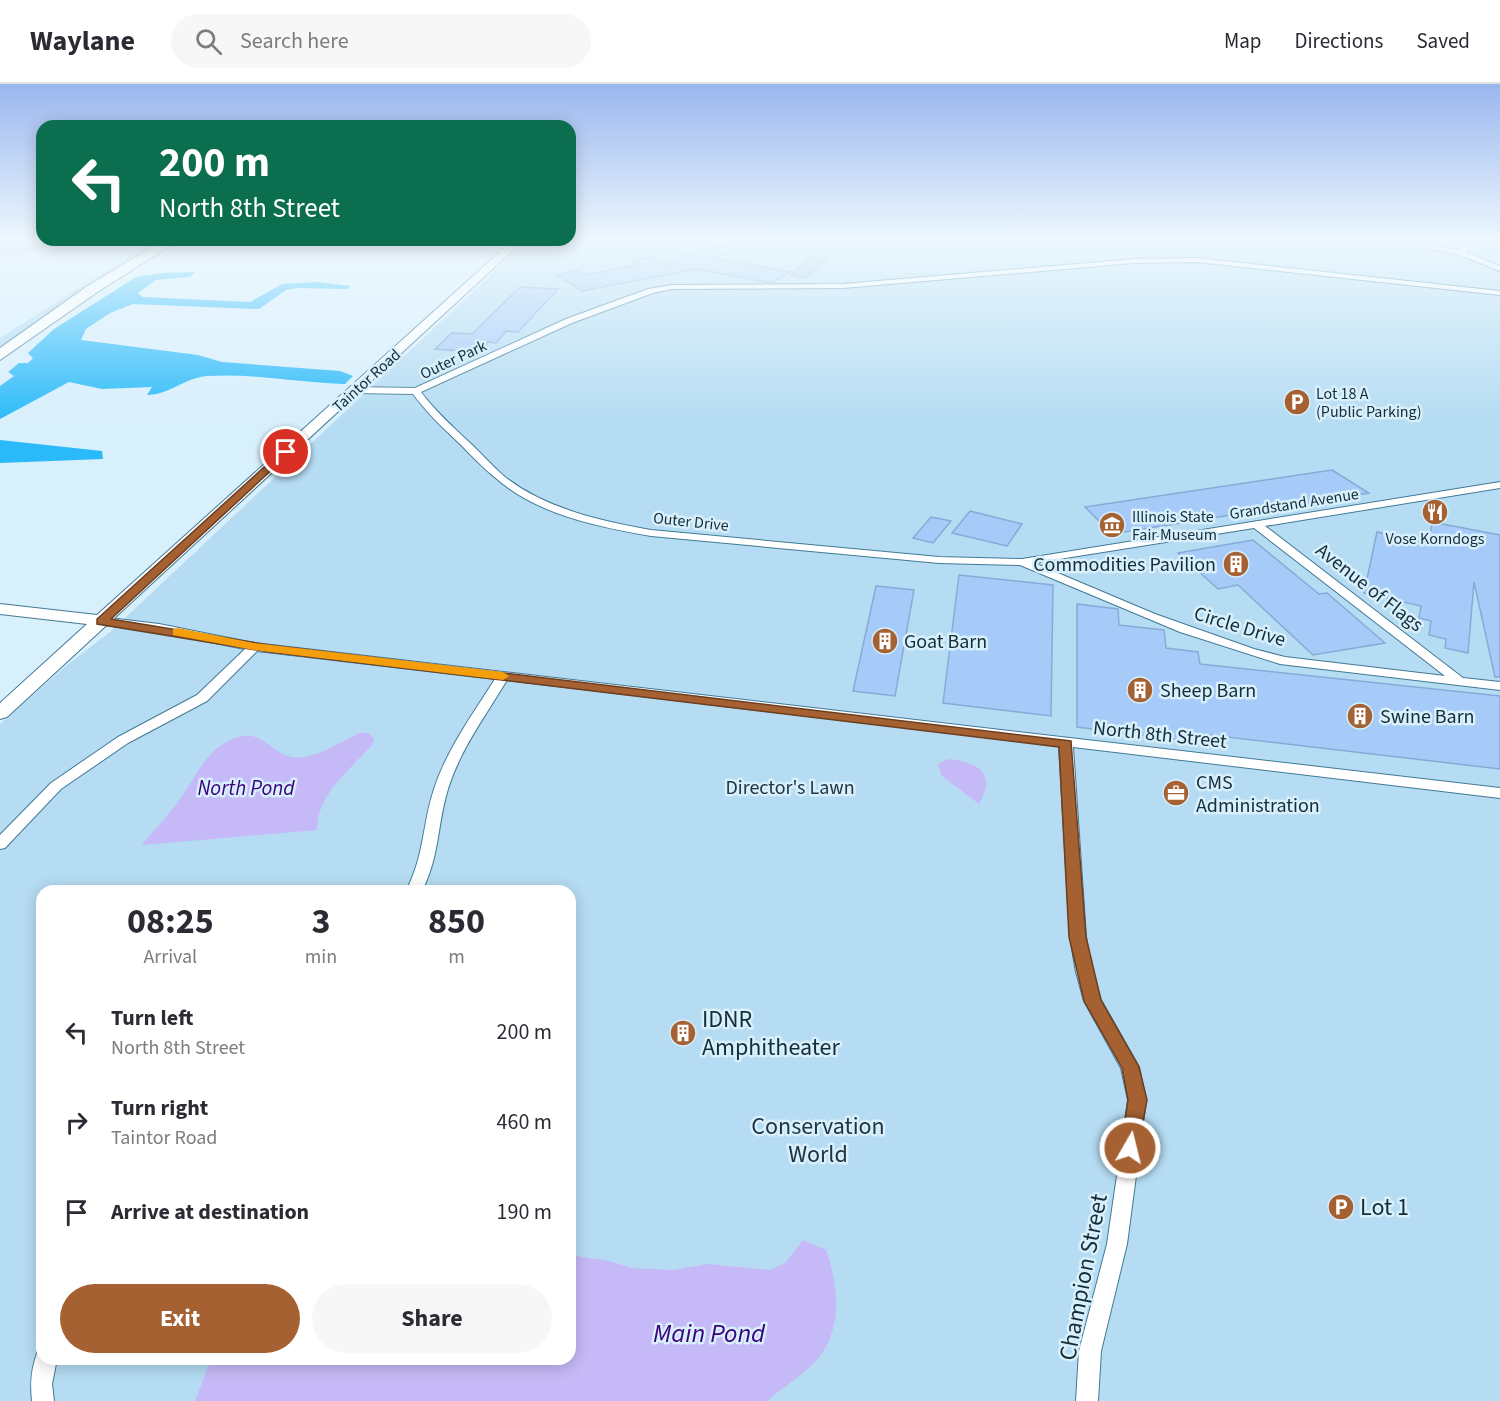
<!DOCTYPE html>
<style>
:root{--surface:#fff;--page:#f7f7f7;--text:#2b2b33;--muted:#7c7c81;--line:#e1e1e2;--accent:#a56131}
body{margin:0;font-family:"Source Sans 3",sans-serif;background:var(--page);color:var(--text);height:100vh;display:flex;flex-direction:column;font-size:22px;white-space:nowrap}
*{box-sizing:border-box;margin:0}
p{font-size:20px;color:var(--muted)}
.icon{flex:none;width:33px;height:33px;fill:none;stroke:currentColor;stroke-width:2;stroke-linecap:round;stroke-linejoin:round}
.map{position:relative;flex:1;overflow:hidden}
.sheet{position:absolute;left:36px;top:801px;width:540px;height:480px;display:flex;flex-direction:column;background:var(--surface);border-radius:18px;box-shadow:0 3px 15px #0003}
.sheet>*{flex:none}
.hud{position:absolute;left:36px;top:36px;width:540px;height:126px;border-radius:18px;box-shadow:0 3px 15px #0003;background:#0b6e4f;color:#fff;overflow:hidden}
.pin{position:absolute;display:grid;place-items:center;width:51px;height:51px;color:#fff;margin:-26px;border:3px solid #fff;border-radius:50%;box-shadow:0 2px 6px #0007}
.me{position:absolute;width:66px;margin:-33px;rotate:8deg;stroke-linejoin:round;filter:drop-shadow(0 0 4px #0008)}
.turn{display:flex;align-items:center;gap:21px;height:126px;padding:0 24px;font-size:27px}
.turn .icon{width:78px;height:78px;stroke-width:2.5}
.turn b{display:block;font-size:42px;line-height:51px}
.eta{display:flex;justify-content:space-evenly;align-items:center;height:102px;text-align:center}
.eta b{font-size:36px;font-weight:700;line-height:42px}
.action{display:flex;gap:12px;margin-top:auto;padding:12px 24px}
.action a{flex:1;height:69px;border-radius:36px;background:var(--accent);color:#fff;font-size:24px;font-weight:700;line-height:69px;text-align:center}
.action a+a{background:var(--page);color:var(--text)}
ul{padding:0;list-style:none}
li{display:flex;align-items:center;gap:18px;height:90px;padding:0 24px}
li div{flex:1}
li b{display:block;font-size:22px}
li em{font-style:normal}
header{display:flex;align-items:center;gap:36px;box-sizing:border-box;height:84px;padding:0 30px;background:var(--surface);border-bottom:2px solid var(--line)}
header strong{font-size:28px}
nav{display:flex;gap:33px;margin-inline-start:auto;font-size:21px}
.search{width:420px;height:54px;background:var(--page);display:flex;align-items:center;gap:15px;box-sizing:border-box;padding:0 21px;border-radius:33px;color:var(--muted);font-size:22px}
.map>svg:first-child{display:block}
.green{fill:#b5dcf3;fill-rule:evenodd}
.forest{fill:#2abaf9}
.water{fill:#c6b9f7}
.building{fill:#a6cbf8;stroke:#87abd6;stroke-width:1.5}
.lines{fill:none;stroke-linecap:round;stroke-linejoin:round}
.street-casing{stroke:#417996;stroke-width:2}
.secondary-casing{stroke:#417996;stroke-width:2}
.highway-casing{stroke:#417996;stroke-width:2}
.street{fill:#fff;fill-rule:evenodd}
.secondary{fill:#fff;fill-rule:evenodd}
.highway{fill:#fff;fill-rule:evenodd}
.route{fill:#a56131;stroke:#6b3f20;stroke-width:1.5}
.slow{fill:#f59e0b}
.labels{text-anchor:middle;stroke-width:5;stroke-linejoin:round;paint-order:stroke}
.far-street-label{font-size:16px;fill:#152d39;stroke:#d8effc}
.far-poi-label{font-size:16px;fill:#152d39;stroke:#d8effc;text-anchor:start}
.poi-label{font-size:20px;fill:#152d39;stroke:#d8effc;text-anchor:start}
.street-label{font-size:20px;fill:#152d39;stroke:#d8effc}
.park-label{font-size:20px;fill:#203642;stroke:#d8effc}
.water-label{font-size:21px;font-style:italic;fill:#3c007f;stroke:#d8effc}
.near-poi-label{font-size:24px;fill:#152d39;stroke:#d8effc;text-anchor:start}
.near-park-label{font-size:24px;fill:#203642;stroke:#d8effc}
.near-street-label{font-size:24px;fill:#152d39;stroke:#d8effc}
.near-water-label{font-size:26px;font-style:italic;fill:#3c007f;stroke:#d8effc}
</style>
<header>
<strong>Waylane</strong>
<div class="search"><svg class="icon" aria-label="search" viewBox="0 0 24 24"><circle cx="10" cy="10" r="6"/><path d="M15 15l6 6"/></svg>Search here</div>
<nav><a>Map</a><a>Directions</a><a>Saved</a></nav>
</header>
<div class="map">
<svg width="1500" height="1317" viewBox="0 0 1500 1317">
<rect width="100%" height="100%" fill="#d8effc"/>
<path class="green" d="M 570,154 L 1500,156 L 1500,1317 L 0,1317 L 0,640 L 67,581 L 110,548 L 528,156 ZM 42,807 L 570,807 L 570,1275 L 42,1275 Z
M 154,156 L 166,156 L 56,225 L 0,265 L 0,254 Z"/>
<path class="forest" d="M 196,188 L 190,193 L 156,196 L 138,209 L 143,213 L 250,218 L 282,200 L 317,198 L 351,202 L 347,205 L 297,204 L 286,206 L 259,225 L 133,220 L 110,229 L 86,245 L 81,256 L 198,271 L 222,278 L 340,287 L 353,292 L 345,300 C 299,299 253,289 207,292 C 184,294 169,311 147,311 L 152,303 L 102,305 L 69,298 L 0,335 L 0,302 L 14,292 L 8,288 L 19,279 L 28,279 L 33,274 L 28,269 L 54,245 L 136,193 L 161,189 Z
M 0,356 L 102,367 L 103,375 L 0,379 Z"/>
<path class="water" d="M 25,157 L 45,160 C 36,172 14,172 0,171 L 0,162 Z
M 359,649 L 369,649 L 374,655 L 372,661 C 350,686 317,710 317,746 L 142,761 C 154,746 169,731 180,715 C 197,691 207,663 238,653 C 260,645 273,670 291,673 C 313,677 341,658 359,649 Z
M 948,675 C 978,678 997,689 979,720 L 942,692 L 938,680 Z
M 803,1156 L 826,1166 C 838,1199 843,1242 820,1272 C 806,1290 784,1302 767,1317 L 195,1317 L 211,1275 L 570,1275 L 570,1171 L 609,1177 L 632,1184 L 673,1186 L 708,1180 L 770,1186 L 785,1179 Z"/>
<path class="building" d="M 707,160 L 734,165 L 716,174 L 790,188 L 773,198 L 766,198 L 697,185 L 582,207 L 557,191 L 577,187 L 584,191 L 639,181 L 632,177 L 651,173 L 665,182 Z
M 811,173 L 826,175 L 807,193 L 791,191 Z
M 520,203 L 558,205 L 518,248 L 506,247 L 496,259 L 488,258 L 478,268 L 435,265 L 452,249 L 472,250 Z
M 1332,386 L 1369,409 L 1112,450 L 1085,423 Z
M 970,427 L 1022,440 L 1007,462 L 952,449 Z
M 931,433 L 951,437 L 933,459 L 913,454 Z
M 1432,438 L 1500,451 L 1500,593 L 1495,593 L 1474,498 L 1468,569 L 1445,564 L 1446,555 L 1429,551 L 1431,537 L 1419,534 L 1421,522 L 1364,509 L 1377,448 L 1429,459 Z
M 1253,456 L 1319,510 L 1327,509 L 1385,559 L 1313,571 L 1238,501 L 1218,505 L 1178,469 Z
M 959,491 L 1053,501 L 1051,632 L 943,619 Z
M 876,502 L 914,506 L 895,612 L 853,607 Z
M 1077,520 L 1118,525 L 1119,541 L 1164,546 L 1166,564 L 1198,568 L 1200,580 L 1500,612 L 1500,685 L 1210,651 L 1211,660 L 1077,643 Z"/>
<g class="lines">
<defs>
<path id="street" d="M 1362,154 L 1379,154 L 1459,166 L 1463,163 L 1467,154 L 1473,154 L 1469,164 L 1465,168 L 1500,182 L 1500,187 L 1458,170 Z
M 1197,174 L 1500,207 L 1500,211 L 1197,178 L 1134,179 L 843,204 L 672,205 L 653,209 L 572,239 L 421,308 C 435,327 452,342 469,358 C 481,369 492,382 505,393 C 546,425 601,437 651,446 L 939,473 L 1022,475 L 1500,398 L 1500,404 L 1265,442 L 1463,594 L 1500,598 L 1500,606 L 1280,580 L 1180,548 L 1020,481 L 939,479 L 651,452 C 599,443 538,431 497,395 C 484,385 472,372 460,360 C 443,344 427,329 413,310 L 355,309 L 351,306 L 355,303 L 415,304 L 566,235 L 648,205 L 672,201 L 843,200 L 1134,175 ZM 1254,444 L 1445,592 L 1285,573 L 1254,565 L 1155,530 L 1034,479 Z
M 101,533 L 159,540 L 254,559 L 1500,704 L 1500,714 L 1073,663 L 1086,853 L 1092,888 L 1101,916 L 1139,983 L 1146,1016 L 1127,1160 L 1101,1267 L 1098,1317 L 1076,1317 L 1079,1267 L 1107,1160 L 1128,1016 L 1121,984 L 1084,917 L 1076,888 L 1070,853 L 1059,662 L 507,596 C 486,631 460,666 448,705 C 437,741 440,771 422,807 L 406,807 C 425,770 422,741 434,705 C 447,665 473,630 495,595 L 257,567 L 207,617 L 128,659 L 61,705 L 5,764 L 0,765 L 0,751 L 51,699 L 118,653 L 197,611 L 245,565 L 159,548 L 97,540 L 95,537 L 97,534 Z
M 42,1266 L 42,1275 L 57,1275 L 52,1300 L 54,1317 L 32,1317 C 30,1300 31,1284 38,1267 Z"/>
<path id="secondary" d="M 513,156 L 524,156 L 7,633 L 0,635 L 0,619 L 87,540 L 0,530 L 0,520 L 97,531 Z"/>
<path id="highway" d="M 164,156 L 179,156 L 96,209 L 0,276 L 0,264 L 86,203 Z"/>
</defs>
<use href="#street" class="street-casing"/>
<use href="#secondary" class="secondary-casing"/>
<use href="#highway" class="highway-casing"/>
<use href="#street" class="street"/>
<use href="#secondary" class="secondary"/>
<use href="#highway" class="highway"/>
</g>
<linearGradient id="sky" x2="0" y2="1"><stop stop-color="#9ab6ee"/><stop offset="0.46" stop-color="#edf8fe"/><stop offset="1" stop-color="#edf8fe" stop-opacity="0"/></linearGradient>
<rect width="1500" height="338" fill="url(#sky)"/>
<path class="route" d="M 283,366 L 291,368 L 111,535 L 269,561 L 1071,657 L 1086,853 L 1101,916 L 1139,983 L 1147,1016 L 1137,1070 L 1130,1073 L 1124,1070 L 1121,1064 L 1128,1016 L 1122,984 L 1084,917 L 1069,853 L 1059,663 L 269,568 L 97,540 L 97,535 Z"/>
<path class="slow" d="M 178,544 L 254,559 L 503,588 L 509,592 L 503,596 L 254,566 L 173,551 L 173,545 Z"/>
<defs>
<symbol id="parking-disc" viewBox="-11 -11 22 22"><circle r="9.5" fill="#a56131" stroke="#d8effc"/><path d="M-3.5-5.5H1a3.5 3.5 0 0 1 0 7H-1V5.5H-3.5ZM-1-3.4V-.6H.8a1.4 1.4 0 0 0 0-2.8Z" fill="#fff"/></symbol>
<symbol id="restaurant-disc" viewBox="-11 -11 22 22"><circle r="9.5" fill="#a56131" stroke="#d8effc"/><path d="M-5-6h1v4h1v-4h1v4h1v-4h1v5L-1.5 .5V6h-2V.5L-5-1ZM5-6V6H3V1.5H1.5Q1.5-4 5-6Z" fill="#fff"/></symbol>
<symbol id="museum-disc" viewBox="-11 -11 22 22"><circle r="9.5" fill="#a56131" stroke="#d8effc"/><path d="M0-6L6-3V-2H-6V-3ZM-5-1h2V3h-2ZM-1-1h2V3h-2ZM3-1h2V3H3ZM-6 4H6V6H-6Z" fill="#fff"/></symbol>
<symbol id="building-disc" viewBox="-11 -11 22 22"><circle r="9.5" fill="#a56131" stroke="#d8effc"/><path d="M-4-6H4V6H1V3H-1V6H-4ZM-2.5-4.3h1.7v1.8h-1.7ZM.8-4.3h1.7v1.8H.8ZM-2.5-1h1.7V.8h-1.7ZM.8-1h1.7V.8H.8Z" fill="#fff"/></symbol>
<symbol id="office-disc" viewBox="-11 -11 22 22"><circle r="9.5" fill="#a56131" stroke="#d8effc"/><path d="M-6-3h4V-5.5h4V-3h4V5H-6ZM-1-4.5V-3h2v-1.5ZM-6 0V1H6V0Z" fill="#fff"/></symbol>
</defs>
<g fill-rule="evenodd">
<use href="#parking-disc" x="1282" y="303" width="30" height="30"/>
<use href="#restaurant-disc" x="1420" y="413" width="30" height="30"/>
<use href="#museum-disc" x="1097" y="426" width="30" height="30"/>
<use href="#building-disc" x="1221" y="465" width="30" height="30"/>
<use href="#building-disc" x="870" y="542" width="30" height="30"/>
<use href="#building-disc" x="1125" y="591" width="30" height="30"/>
<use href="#building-disc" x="1345" y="617" width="30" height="30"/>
<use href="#office-disc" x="1161" y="694" width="30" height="30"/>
<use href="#building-disc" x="668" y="934" width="30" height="30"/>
<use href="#parking-disc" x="1326" y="1108" width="30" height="30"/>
</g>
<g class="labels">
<g class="far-street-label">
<text transform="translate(453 275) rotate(-25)" y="6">Outer Park</text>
<text transform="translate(366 296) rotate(-42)" y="6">Taintor Road</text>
<text transform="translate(1294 419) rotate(-9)" y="6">Grandstand Avenue</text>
<text transform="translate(691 437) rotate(6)" y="6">Outer Drive</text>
</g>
<g class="far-poi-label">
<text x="1316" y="315">Lot 18 A<tspan x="1316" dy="18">(Public Parking)</tspan></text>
<text x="1132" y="438">Illinois State<tspan x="1132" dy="18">Fair Museum</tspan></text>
<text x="1435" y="460" text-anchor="middle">Vose Korndogs</text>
</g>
<g class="poi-label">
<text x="1216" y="487" text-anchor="end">Commodities Pavilion</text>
<text x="904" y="564">Goat Barn</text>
<text x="1160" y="613">Sheep Barn</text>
<text x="1380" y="639">Swine Barn</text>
<text x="1196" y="705">CMS<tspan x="1196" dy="23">Administration</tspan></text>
</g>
<g class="street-label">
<text transform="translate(1370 503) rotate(38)" y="7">Avenue of Flags</text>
<text transform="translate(1240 542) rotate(17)" y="7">Circle Drive</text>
<text transform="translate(1160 650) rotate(6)" y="7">North 8th Street</text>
</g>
<g class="park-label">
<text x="790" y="710">Director's Lawn</text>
</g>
<g class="water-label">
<text x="246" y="711">North Pond</text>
</g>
<g class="near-poi-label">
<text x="702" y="943">IDNR<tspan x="702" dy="28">Amphitheater</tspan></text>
<text x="1360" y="1131">Lot 1</text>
</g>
<g class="near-park-label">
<text x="818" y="1050">Conservation<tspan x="818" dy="28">World</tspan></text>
</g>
<g class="near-street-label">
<text transform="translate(1083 1193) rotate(-79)" y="8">Champion Street</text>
</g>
<g class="near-water-label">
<text x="709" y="1258">Main Pond</text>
</g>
</g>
</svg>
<div class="pin" style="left:286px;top:368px;background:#d93025"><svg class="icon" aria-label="arrive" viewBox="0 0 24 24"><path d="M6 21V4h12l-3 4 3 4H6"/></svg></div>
<svg class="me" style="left:1130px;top:1064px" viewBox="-20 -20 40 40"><circle r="17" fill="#a56131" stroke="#fff" stroke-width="3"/><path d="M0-11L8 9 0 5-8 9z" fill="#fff"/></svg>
<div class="hud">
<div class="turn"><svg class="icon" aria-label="left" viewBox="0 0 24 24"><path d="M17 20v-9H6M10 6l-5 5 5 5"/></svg><div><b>200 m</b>North 8th Street</div></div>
</div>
<section class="sheet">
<div class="eta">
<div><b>08:25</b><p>Arrival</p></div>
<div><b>3</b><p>min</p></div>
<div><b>850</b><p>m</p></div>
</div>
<ul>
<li><svg class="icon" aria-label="left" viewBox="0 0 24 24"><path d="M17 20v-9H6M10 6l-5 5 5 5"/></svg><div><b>Turn left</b><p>North 8th Street</p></div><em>200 m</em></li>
<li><svg class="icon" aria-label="right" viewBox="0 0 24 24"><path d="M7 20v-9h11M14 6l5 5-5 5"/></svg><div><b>Turn right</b><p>Taintor Road</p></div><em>460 m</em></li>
<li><svg class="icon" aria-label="arrive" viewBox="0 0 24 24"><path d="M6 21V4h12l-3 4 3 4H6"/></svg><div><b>Arrive at destination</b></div><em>190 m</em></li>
</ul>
<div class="action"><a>Exit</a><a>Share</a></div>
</section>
</div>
